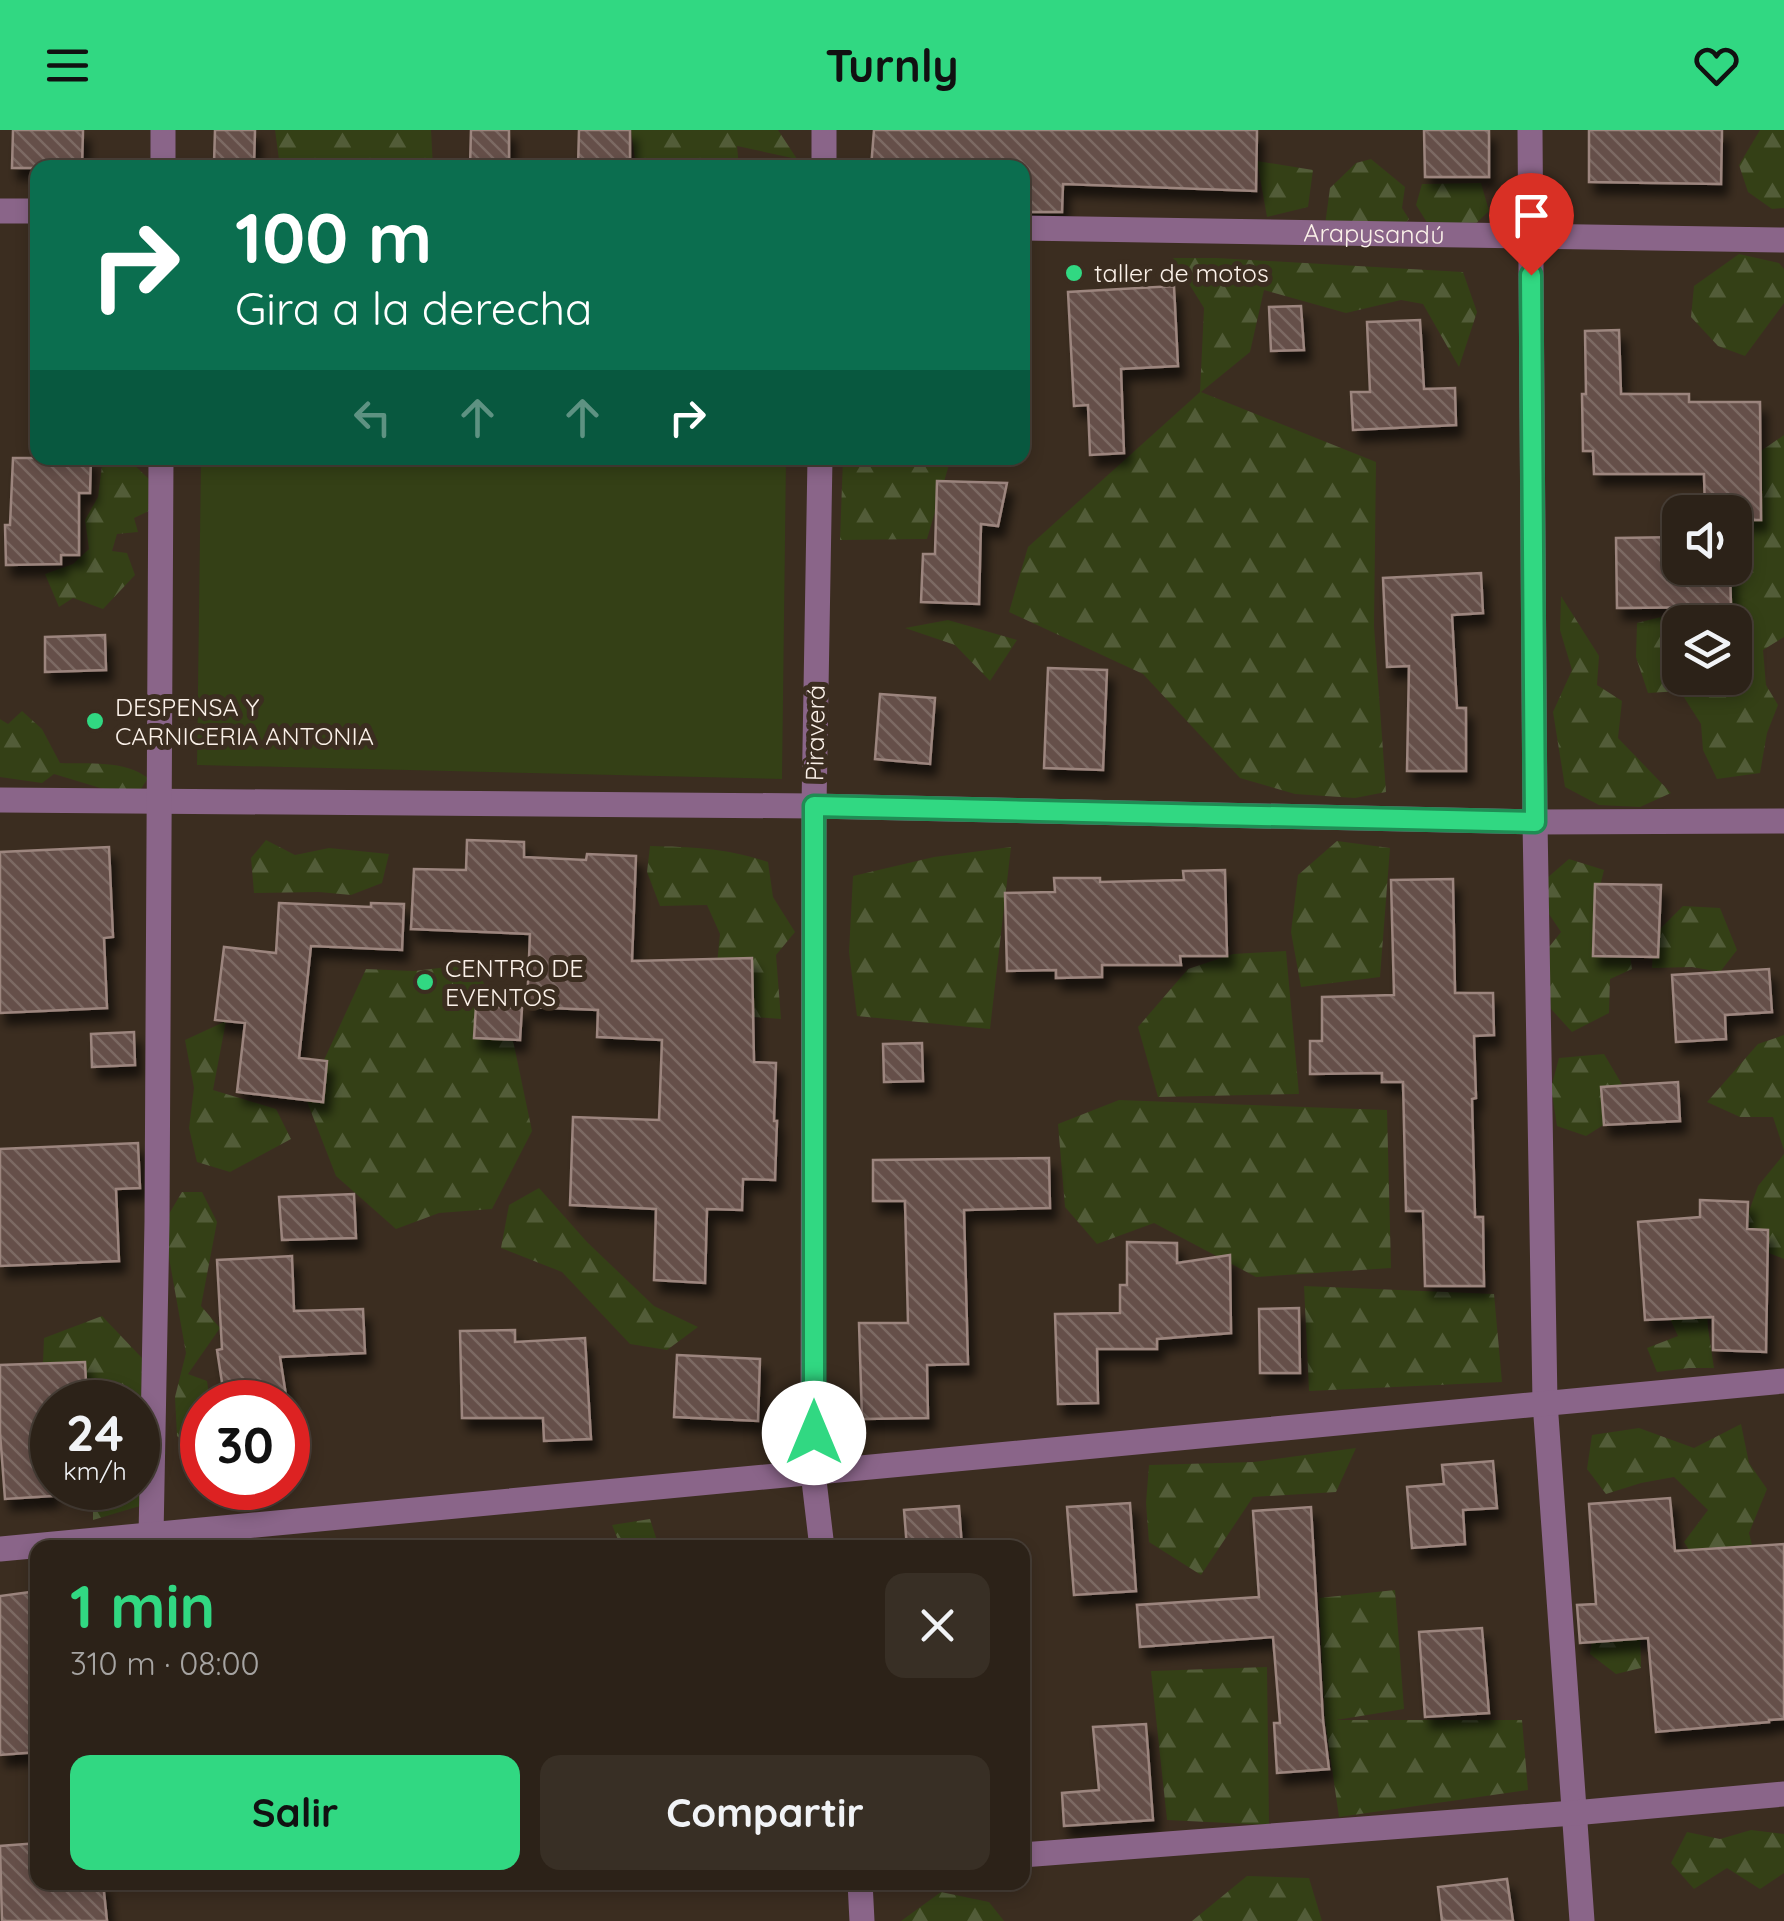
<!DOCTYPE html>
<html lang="es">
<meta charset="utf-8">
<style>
:root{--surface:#2c2218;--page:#382f25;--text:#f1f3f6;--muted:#a6a4a2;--line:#483f37;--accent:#31d882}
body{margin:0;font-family:Quicksand,sans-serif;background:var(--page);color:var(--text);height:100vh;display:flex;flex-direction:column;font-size:38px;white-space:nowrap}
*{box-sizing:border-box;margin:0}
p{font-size:32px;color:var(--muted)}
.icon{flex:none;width:55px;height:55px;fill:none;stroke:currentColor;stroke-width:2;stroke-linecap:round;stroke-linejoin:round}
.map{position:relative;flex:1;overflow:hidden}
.sheet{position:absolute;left:30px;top:1410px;width:1000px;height:350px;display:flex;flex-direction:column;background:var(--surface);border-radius:20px;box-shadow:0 5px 15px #0003,0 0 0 2px var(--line)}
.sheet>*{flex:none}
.guide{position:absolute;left:30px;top:30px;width:1000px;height:305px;border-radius:20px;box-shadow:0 5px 15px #0003,0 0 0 2px var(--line);background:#0b6e4f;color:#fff;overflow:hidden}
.fabs{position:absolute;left:1662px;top:365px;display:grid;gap:20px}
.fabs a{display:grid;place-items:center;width:90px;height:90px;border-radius:20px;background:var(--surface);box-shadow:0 5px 15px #0003,0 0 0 2px var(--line);font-size:50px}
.speed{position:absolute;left:30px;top:1250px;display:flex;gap:20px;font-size:50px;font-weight:700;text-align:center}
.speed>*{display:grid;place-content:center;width:130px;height:130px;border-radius:50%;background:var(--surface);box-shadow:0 5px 15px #0003,0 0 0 2px var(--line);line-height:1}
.speed small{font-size:25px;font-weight:400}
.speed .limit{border:15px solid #d22;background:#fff;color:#111}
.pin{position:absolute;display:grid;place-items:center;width:85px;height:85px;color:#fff;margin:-102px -42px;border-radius:50% 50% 50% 0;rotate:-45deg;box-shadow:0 0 10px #0007}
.pin .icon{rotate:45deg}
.me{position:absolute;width:110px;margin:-55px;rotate:0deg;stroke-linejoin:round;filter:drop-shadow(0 0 8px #0008)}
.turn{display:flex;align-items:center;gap:35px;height:210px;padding:0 40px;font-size:45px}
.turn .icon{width:130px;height:130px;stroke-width:2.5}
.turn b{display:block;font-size:70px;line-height:85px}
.lanes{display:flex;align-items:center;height:95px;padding:0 40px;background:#0003;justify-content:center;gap:50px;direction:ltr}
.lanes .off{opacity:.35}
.round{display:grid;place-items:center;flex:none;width:105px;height:105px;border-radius:20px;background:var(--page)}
.summary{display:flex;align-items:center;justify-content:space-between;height:170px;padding:0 40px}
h1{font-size:60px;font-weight:700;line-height:75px;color:var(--accent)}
.button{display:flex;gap:20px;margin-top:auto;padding:20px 40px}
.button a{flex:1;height:115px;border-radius:20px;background:var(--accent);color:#111;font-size:40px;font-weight:700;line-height:115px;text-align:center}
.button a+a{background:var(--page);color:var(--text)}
header{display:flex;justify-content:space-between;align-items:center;height:130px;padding:0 40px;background:var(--accent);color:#111;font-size:45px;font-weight:700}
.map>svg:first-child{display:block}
.forest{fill:url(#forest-firs);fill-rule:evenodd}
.pitch{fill:#344016}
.building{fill:url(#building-back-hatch);stroke:#9c857e;stroke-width:2.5;filter:url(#shadow)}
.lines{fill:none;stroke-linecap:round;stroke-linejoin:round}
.minor{stroke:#8a6589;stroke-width:25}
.route-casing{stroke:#208c54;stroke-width:25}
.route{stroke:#31d882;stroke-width:18}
.poi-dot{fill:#31d882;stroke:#3b2d20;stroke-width:4}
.labels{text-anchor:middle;stroke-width:10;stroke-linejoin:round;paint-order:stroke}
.street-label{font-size:25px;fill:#fbf1e9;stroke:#3b2d20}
.poi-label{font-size:25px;fill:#fbf1e9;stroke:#3b2d20;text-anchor:start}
</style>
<header><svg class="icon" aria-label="menu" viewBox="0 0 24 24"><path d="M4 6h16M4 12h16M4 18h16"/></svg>Turnly<svg class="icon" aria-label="heart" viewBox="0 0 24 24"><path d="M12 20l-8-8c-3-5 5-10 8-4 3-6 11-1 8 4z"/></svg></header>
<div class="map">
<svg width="1784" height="1791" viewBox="0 0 1784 1791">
<defs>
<pattern id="forest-firs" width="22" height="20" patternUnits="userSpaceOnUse" patternTransform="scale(2.5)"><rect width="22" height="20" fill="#344016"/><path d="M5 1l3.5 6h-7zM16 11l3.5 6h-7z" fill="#525c38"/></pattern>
<pattern id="building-back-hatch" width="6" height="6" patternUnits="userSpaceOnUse" patternTransform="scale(2.5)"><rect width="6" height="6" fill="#655049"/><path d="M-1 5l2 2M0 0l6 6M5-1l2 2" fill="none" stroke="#7c6a63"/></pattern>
<filter id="shadow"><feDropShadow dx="6" dy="11" stdDeviation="5" flood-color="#0009"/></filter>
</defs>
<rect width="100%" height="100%" fill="#3b2d20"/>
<path class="forest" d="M 275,0 L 431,0 L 433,37 L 346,38 L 339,33 L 327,37 L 280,37 Z
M 631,0 L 778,0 L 797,29 L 737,16 L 739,37 L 636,37 Z
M 1760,0 L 1784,0 L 1784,78 L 1772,79 L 1748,62 L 1739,35 Z
M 1371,29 L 1405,57 L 1402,78 L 1409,89 L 1404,94 L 1325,95 L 1330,58 L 1356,33 Z
M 1257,31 L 1313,40 L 1308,77 L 1267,87 Z
M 1481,53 L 1489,81 L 1468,101 L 1433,102 L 1416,75 L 1422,54 Z
M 1739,124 L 1779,133 L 1784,139 L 1784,173 L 1745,226 L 1718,216 L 1691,187 L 1694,156 Z
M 1173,128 L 1217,128 L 1463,142 L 1477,182 L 1459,237 L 1423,174 L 1401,170 L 1346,183 L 1264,160 L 1250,222 L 1201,262 L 1376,332 L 1374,496 L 1386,662 L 1355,668 L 1295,664 L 1240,648 L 1143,544 L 1009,482 L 1028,417 L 1200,262 L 1204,178 Z
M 1784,305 L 1784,507 L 1763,520 L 1766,555 L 1778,575 L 1767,603 L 1760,643 L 1717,649 L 1703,620 L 1701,594 L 1680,561 L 1648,563 L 1636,527 L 1637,493 L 1700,477 L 1738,453 L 1734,438 L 1735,417 L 1761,374 L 1758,323 ZM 1680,492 L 1735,492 L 1735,548 L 1680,548 Z
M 843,328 L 951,328 L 927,409 L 840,410 Z
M 129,330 L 150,350 L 151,380 L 134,388 L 138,402 L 117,404 L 112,421 L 127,423 L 135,445 L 103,479 L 73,468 L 59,477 L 45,444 L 73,434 L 89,419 L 85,390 L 98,367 L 102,336 Z
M 1561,466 L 1599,526 L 1597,555 L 1622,571 L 1618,608 L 1671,663 L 1640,677 L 1599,675 L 1565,657 L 1553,582 L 1572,540 L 1560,500 Z
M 948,490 L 1017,510 L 990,551 L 955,515 L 905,498 Z
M 22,581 L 42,599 L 60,633 C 88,634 125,630 148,648 L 141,659 L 107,660 L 54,644 L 42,653 L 0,647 L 0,589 L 8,594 Z
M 266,710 L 295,725 L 329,718 L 389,724 L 382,753 L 351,765 L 319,762 L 254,763 L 251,728 Z
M 1337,711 L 1390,718 L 1380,847 L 1301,857 L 1291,802 L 1298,745 Z
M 650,716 C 692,717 727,718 768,732 L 773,767 L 795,802 L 776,825 L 781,889 L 712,884 L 720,804 L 707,775 L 660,776 L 647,742 Z
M 1011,717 L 990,899 L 857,886 L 849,822 L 853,746 L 934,727 Z
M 1569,729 L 1604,740 L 1595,777 L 1626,799 L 1632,839 L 1610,849 L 1609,883 L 1572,902 L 1542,869 L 1549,817 L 1561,802 L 1549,784 L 1547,748 Z
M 1683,776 L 1720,778 L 1737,820 L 1720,842 L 1692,837 L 1652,838 L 1654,805 Z
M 1286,821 L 1299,964 L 1158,967 L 1138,897 L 1188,839 L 1233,824 Z
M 473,834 L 511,901 L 532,1001 L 492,1079 L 439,1083 L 396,1099 L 336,1046 L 306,969 L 366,839 L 414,841 Z
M 226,891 L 213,960 L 276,979 L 291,1009 L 230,1042 L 197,1032 L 189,998 L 194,958 L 185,910 Z
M 1784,905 L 1784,1020 L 1773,987 L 1740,987 L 1707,972 L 1758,914 Z
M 1604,924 L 1623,956 L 1616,987 L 1586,1006 L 1557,996 L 1551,958 L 1559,928 Z
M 1119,970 L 1387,980 L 1391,1138 L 1256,1147 L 1154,1093 L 1097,1114 L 1065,1077 L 1058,994 Z
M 1784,1024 L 1784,1129 L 1752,1116 L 1748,1084 L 1758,1056 Z
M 539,1058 L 587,1112 L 654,1176 L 698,1197 L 667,1220 L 630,1214 L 562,1142 L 501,1118 L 509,1075 Z
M 182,1062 L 202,1062 L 217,1092 L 201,1176 L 220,1198 L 188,1244 L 207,1251 L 210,1272 L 202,1272 L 202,1317 L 195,1322 L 177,1306 L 175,1267 L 186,1223 L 163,1094 Z
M 1304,1156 L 1494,1164 L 1502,1252 L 1309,1261 Z
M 1706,1163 L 1708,1198 L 1714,1238 L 1689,1238 L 1657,1242 L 1647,1218 L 1678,1206 L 1660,1168 Z
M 102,1186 L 142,1228 L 141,1283 L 166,1323 L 140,1376 L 93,1390 L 93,1358 L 138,1358 L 138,1272 L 52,1272 L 52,1304 L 42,1256 L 44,1208 Z
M 1741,1294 L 1749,1333 L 1767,1359 L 1749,1403 L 1759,1443 L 1700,1437 L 1684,1412 L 1708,1380 L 1674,1347 L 1641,1353 L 1606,1364 L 1587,1339 L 1592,1305 L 1639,1298 L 1694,1318 Z
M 1356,1318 L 1336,1362 L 1253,1367 L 1201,1445 L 1149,1412 L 1146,1373 L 1149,1335 L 1254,1332 Z
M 650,1389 L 659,1417 L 621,1417 L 612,1395 Z
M 1395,1460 L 1404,1579 L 1336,1590 L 1522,1590 L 1528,1660 L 1339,1687 L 1325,1590 L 1319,1468 Z
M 1640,1486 L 1641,1538 L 1616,1544 L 1590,1524 L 1594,1495 Z
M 1267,1537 L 1269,1695 L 1167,1690 L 1151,1541 Z
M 1751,1700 L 1784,1704 L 1784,1743 L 1760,1759 L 1727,1738 L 1694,1759 L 1671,1733 L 1687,1702 L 1720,1709 Z
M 1247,1746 L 1309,1748 L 1322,1791 L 1192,1791 Z
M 941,1762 L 989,1772 L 1004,1791 L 901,1791 Z"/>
<path class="pitch" d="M 201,328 L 786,328 L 782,649 L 197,635 Z"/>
<path class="building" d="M 13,0 L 83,0 L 82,38 L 12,38 Z
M 215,0 L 255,0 L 254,36 L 214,34 Z
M 471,0 L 509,0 L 509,38 L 470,38 Z
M 579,0 L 630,0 L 630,38 L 578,38 Z
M 874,0 L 1257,0 L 1256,61 L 1063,54 L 1062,82 L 1022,82 L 1022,38 L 951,30 L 951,38 L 871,38 Z
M 1424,0 L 1489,0 L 1489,47 L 1425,47 Z
M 1589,0 L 1722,0 L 1721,54 L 1589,52 Z
M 1174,156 L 1178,236 L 1121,239 L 1124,323 L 1090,325 L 1088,275 L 1074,276 L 1068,162 Z
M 1301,176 L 1304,220 L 1271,221 L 1269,177 Z
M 1420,190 L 1424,259 L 1455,258 L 1456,295 L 1353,300 L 1351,262 L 1370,262 L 1367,192 Z
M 1619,200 L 1621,264 L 1689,264 L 1689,272 L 1760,272 L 1761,390 L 1735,390 L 1735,382 L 1705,382 L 1704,344 L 1594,344 L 1593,321 L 1583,321 L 1582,264 L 1586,264 L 1585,201 Z
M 13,328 L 91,328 L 90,363 L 79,363 L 79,425 L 61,425 L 61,434 L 6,435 L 5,395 L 10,395 Z
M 937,351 L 1007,353 L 998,396 L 981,394 L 979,474 L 921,472 L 923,424 L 935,424 Z
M 1680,407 L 1680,438 L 1730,438 L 1731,477 L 1617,478 L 1616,408 Z
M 1481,443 L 1483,483 L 1452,485 L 1457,578 L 1466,578 L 1466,641 L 1407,641 L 1409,536 L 1387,537 L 1383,448 Z
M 105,505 L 106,540 L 45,542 L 45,507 Z
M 1048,538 L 1107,540 L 1103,640 L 1044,638 Z
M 880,564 L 935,568 L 930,634 L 875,629 Z
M 467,710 L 524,712 L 524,727 L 586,730 L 587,724 L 636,726 L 632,831 L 752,828 L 754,932 L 776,933 L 774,991 L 777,991 L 775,1050 L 743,1049 L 742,1080 L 707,1079 L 705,1153 L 654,1150 L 656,1079 L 570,1075 L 573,987 L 659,990 L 662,910 L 597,907 L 598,880 L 527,877 L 530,804 L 411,799 L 414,739 L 466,740 Z
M 109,717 L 113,807 L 104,808 L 107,878 L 0,883 L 0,722 Z
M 1225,740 L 1227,826 L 1180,826 L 1181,835 L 1102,835 L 1102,847 L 1056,848 L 1056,840 L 1007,841 L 1005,763 L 1055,762 L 1054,748 L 1100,748 L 1100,752 L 1184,750 L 1183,741 Z
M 1453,749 L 1455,863 L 1493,863 L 1494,905 L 1474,906 L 1476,968 L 1472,969 L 1475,1087 L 1483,1087 L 1484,1156 L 1425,1156 L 1423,1081 L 1406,1081 L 1403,952 L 1382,952 L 1382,943 L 1310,944 L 1310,911 L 1322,911 L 1322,867 L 1394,865 L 1391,750 Z
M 1595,754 L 1661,755 L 1658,827 L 1593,826 Z
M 279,773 L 371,777 L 371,773 L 404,774 L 402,820 L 311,816 L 299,928 L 327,931 L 323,972 L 237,962 L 245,893 L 215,890 L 224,817 L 276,823 Z
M 1769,839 L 1772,882 L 1725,885 L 1726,909 L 1676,912 L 1672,845 Z
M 476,876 L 522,878 L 520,910 L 474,908 Z
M 134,902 L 135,935 L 92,937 L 91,904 Z
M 922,913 L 923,951 L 884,952 L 883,914 Z
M 1678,952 L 1680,991 L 1604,995 L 1601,957 Z
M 138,1013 L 140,1058 L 116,1059 L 119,1131 L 0,1136 L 0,1019 Z
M 1049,1028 L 1050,1078 L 964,1080 L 968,1234 L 927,1235 L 928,1288 L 862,1289 L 859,1193 L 908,1193 L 905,1071 L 873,1071 L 873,1030 Z
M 354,1064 L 356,1108 L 282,1110 L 279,1067 Z
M 1700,1070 L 1748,1072 L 1747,1099 L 1768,1100 L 1766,1222 L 1713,1220 L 1713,1187 L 1645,1190 L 1638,1092 L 1700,1087 Z
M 1127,1112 L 1177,1113 L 1177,1133 L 1230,1125 L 1231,1203 L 1157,1209 L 1157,1219 L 1097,1219 L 1098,1273 L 1058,1274 L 1055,1184 L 1120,1183 L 1120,1155 L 1127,1155 Z
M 292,1126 L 294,1181 L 363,1179 L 365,1223 L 280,1227 L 287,1272 L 225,1272 L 217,1220 L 222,1219 L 217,1130 Z
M 1299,1178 L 1300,1243 L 1260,1243 L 1259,1179 Z
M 515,1200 L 515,1212 L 585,1208 L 591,1309 L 544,1311 L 543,1288 L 462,1288 L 460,1201 Z
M 677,1225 L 760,1229 L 758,1291 L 674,1287 Z
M 85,1232 L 87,1272 L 52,1272 L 52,1366 L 5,1369 L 0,1303 L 0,1235 Z
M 1493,1331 L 1497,1378 L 1463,1380 L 1465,1414 L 1412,1418 L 1407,1357 L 1444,1354 L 1442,1335 Z
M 1670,1368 L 1675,1421 L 1784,1414 L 1784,1589 L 1769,1590 L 1769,1592 L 1656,1602 L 1648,1508 L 1580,1513 L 1577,1475 L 1596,1474 L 1589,1374 Z
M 1130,1373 L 1136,1461 L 1074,1465 L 1067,1377 Z
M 959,1376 L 962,1418 L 907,1418 L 904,1380 Z
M 1311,1377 L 1323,1590 L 1329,1639 L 1277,1643 L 1274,1593 L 1280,1593 L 1273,1507 L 1140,1517 L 1137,1475 L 1259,1467 L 1253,1381 Z
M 38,1461 L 38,1622 L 0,1625 L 0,1466 Z
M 1482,1498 L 1489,1583 L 1425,1587 L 1419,1502 Z
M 1146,1594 L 1153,1690 L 1064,1696 L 1062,1663 L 1099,1660 L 1093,1597 Z
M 38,1713 L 38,1752 L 103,1752 L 107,1791 L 2,1791 L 0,1716 Z
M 1507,1749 L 1513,1791 L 1442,1791 L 1438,1757 Z"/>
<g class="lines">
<g class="minor">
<path d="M 824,0 L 824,38"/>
<path d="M 1530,0 L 1535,692 L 1545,1272 L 1582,1791"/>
<path d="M 163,38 L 163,0"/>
<path d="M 0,81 L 38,81"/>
<path id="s1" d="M 1022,98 L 1784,110"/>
<path d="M 820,328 L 814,676 L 813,1342 L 822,1418"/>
<path d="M 0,670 L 814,676 L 1535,692 L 1784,691"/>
<path d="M 151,1406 L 157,1092 L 161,328"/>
<path d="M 0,1419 L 1784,1251"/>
<path d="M 1022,1725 L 1574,1683 L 1784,1664"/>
<path d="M 860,1752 L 862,1791"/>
</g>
</g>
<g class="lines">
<defs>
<path id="route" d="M 814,1303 L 814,676 L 1535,692 L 1531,145"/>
</defs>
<use href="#route" class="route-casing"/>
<use href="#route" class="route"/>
</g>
<g class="poi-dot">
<circle cx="1074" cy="143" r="10"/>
<circle cx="95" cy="591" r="10"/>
<circle cx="425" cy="852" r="10"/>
</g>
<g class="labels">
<g class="street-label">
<text dy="9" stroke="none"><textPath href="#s1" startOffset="352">Arapysandú</textPath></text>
<text transform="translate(815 603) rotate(-89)" y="9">Piraverá</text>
</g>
<g class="poi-label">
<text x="1094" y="152">taller de motos</text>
<text x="115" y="586">DESPENSA Y<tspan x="115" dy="29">CARNICERIA ANTONIA</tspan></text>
<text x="445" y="847">CENTRO DE<tspan x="445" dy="29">EVENTOS</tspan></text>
</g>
</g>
</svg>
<div class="fabs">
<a><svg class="icon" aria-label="sound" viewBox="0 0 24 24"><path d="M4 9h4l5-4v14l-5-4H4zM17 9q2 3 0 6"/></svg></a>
<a><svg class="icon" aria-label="layers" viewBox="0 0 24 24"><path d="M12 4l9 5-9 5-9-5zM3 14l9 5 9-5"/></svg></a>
</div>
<div class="speed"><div>24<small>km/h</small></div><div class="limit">30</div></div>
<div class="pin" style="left:1531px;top:145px;background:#d93025"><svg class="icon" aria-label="arrive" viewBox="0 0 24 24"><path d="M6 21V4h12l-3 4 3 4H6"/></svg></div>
<svg class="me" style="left:814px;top:1303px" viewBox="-20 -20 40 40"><circle r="19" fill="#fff"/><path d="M0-13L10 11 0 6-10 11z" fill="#31d882"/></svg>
<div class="guide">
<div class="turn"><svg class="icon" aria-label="right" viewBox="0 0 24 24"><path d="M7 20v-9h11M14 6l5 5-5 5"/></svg><div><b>100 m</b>Gira a la derecha</div></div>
<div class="lanes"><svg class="icon off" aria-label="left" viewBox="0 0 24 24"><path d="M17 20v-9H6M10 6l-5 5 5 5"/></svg><svg class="icon off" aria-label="ahead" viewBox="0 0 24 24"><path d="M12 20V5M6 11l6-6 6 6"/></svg><svg class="icon off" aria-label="ahead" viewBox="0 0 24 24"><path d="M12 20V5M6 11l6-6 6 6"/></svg><svg class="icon" aria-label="right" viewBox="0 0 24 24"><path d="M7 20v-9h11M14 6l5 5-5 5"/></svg></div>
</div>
<section class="sheet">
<div class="summary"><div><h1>1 min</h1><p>310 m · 08:00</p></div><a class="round"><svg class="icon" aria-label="close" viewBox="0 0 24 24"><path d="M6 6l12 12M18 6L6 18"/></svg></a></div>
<div class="button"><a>Salir</a><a>Compartir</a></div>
</section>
</div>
